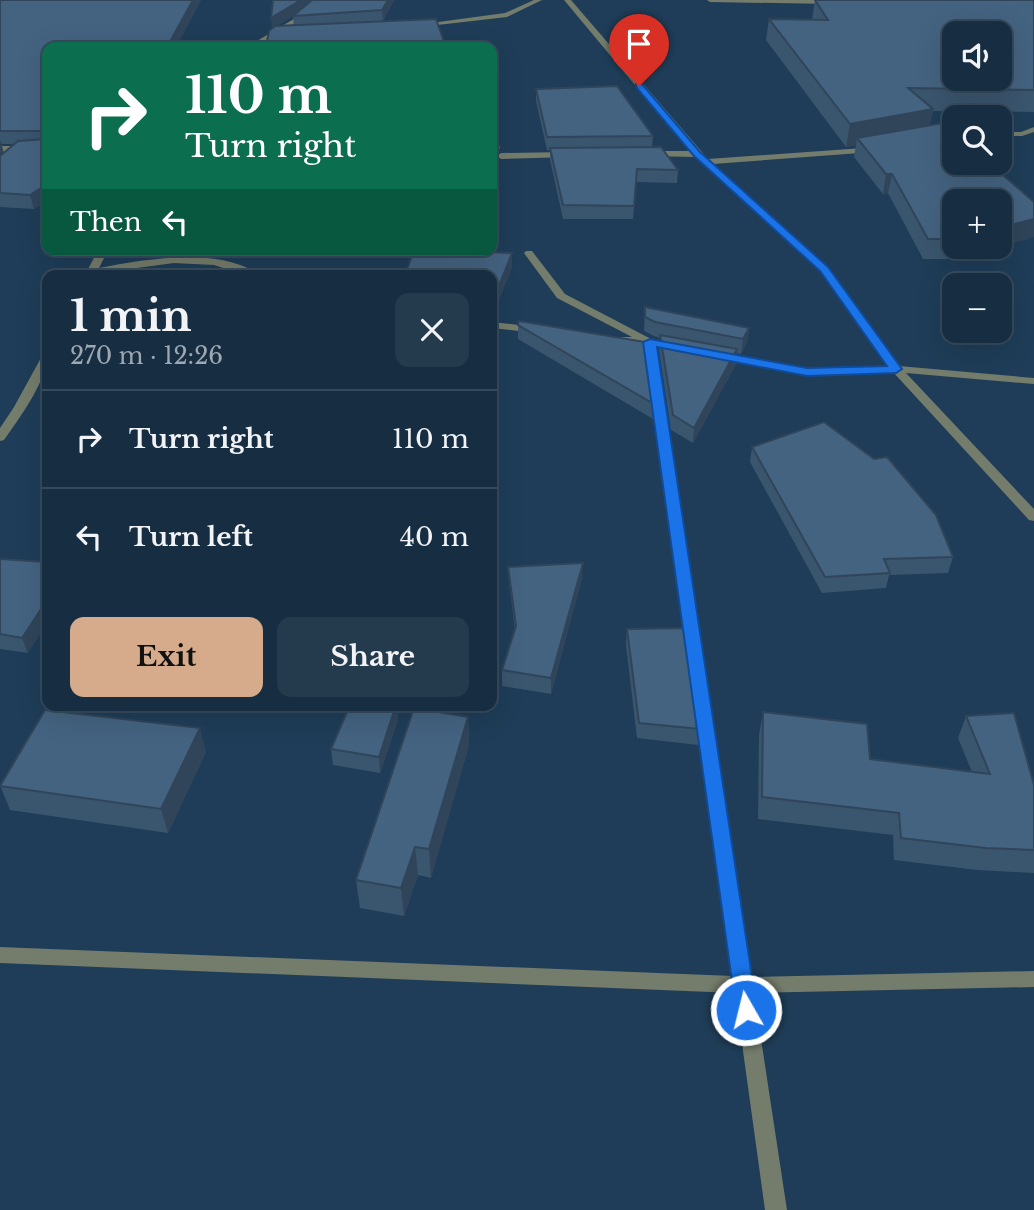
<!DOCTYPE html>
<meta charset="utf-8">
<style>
:root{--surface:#172e42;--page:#243a4d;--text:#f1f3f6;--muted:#9ea8b2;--line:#364a5b;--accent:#d6ab8b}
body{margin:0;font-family:"Libre Baskerville",serif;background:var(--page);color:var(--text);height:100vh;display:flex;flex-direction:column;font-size:26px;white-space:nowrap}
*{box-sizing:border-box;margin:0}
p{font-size:23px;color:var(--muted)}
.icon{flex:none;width:38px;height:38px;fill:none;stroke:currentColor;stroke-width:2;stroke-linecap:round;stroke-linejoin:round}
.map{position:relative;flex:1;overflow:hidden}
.drawer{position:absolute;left:42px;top:270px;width:455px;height:441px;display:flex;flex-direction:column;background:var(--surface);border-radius:14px;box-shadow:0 7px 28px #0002,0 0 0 2px var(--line)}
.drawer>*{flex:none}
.hud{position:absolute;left:42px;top:42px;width:455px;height:214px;border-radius:14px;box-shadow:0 7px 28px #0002,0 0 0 2px var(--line);background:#0b6e4f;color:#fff;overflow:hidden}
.fabs{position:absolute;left:942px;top:21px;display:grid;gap:14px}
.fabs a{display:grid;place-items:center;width:70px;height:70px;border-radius:14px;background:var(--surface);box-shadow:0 7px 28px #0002,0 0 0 2px var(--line);font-size:35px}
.pin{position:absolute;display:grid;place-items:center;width:60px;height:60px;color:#fff;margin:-72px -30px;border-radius:50% 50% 50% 0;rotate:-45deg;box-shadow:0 0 7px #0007}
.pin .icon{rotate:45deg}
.me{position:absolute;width:77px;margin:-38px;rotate:352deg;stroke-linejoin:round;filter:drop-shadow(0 0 5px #0008)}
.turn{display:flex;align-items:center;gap:24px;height:147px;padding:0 28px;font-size:32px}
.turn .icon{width:91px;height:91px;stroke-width:2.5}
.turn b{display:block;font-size:49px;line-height:60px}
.then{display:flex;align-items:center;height:66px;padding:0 28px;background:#0003;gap:14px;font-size:26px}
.round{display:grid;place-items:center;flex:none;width:74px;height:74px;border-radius:14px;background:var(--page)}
.headline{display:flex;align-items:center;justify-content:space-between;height:119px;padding:0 28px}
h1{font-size:42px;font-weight:700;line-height:52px}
.cta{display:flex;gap:14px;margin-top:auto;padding:14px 28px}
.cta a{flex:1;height:80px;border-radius:14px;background:var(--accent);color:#111;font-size:28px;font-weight:700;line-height:80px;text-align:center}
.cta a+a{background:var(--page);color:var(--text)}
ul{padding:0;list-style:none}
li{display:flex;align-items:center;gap:21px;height:98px;padding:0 28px;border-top:2px solid var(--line)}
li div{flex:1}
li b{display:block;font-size:26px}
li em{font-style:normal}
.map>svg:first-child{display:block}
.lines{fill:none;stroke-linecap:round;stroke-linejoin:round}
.street{fill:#747c6b;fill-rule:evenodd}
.wall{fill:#3a556e;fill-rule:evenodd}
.shaded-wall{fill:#30455a}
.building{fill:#446380;stroke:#30455a;stroke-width:2;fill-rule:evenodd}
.route{fill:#1a73e8;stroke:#114b97;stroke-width:2}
</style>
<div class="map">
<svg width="1034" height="1210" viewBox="0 0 1034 1210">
<rect width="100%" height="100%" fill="#1f3d58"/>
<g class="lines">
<path class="street" d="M 317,0 L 324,0 L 306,16 L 256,47 L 247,47 L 302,14 Z
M 534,0 L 542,0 L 507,17 L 420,27 L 416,25 L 505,13 Z
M 564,0 L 571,0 L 708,159 L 877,147 L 877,151 L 874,152 L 713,164 L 828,267 L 899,366 L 1034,378 L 1034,384 L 906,373 L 1034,509 L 1034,521 L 1029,520 L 893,372 L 807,375 L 714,357 L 713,355 L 718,352 L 807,369 L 888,366 L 820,271 L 695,157 L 647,156 L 647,152 L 650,151 L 690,151 Z
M 707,0 L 831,0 L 834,2 L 831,4 L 710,2 Z
M 1034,127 L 1034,132 L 1022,136 L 999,136 L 999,132 L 1021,132 Z
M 0,146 L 47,146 L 47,151 L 0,152 Z
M 492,146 L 499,146 L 500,148 L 492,150 Z
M 566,152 L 570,155 L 569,157 L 501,159 L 497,156 L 501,153 Z
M 98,250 L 108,250 L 99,268 C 145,259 219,246 260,275 L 245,275 L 214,265 L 174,263 L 85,275 Z
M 526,251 L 532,251 L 565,294 L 653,340 L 681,346 L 682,348 L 677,351 L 656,347 L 751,977 L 1034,971 L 1034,987 L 754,993 L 787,1210 L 765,1210 L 735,993 L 0,963 L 0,947 L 733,976 L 645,345 L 615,341 L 615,337 L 632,337 L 557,298 L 524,253 Z
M 492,322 L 536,327 L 541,330 L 536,333 L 492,328 Z
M 47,353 C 48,380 20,417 4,440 L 0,441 L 0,428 L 14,407 L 42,356 Z"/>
</g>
<path class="wall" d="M 0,0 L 201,0 L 176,47 L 47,47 L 47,200 L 34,209 L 0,207 ZM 1,144 L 15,144 L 4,153 Z
M 273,0 L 394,0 L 383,21 L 272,29 ZM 293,16 L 294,26 L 276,26 Z
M 815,0 L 1034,0 L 1034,112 L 933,111 L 929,126 L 943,123 L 954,132 L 954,163 L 989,163 L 1034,202 L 1034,237 L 955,259 L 923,259 L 888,193 L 883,194 L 854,157 L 856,145 L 846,147 L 766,40 L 769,19 L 812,20 ZM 954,33 L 999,33 L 999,79 L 954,79 ZM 954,201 L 999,201 L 999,247 L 954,247 Z
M 536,89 L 653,136 L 652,147 L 678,170 L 677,183 L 636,182 L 633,219 L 563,219 L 550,160 L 550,150 L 547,150 L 536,101 Z
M 512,267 L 495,310 L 492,310 L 492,275 Z
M 645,307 L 749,328 L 747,342 L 741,354 L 737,353 L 736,364 L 693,443 L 671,430 L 659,349 L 660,338 L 654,336 L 644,331 Z
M 518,325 L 654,404 L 653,419 L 518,339 Z
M 752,447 L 953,557 L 948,573 L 889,575 L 886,588 L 822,593 L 750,462 Z
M 0,559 L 28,653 L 0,649 Z
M 508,567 L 582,578 L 551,694 L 502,686 L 502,670 L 515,630 L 509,582 Z
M 627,629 L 700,729 L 698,745 L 637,738 L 626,645 Z
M 397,705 L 398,720 L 380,773 L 333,765 L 331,749 Z
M 763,712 L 870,759 L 972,772 L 958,738 L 966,716 L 1034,785 L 1034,873 L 977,870 L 894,860 L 893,835 L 758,819 L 759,735 Z
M 468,717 L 469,745 L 431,878 L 418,875 L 404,916 L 360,908 L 356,880 Z
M 206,752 L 168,833 L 10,810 L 0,785 Z"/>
<path class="shaded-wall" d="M 193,0 L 201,0 L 176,47 L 167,47 Z
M 301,0 L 314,0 L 300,12 L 272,29 L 271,18 Z
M 388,0 L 394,0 L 383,21 L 382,10 Z
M 933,109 L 928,132 L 857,138 L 856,145 L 846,147 L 850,124 Z
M 1,141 L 4,155 L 0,159 L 0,142 Z
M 886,174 L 892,174 L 888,193 L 883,194 Z
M 47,184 L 47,200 L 34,209 L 30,195 Z
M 1034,219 L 1034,237 L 955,259 L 958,247 L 999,247 L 999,228 Z
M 512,253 L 512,267 L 495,310 L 495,296 Z
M 749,328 L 747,342 L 741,354 L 743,339 Z
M 737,349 L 736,364 L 693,443 L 694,428 Z
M 583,563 L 582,578 L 551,694 L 551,678 Z
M 47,600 L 47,624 L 28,653 L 22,638 Z
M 397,705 L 398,720 L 380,773 L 379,757 Z
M 468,717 L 469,745 L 431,878 L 429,849 Z
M 200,728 L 206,752 L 168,833 L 161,809 Z
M 415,847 L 418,875 L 404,916 L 401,888 Z"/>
<path class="building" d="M 0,0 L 193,0 L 167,47 L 47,47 L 47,184 L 30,195 L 0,193 L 0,156 L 18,141 L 46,139 L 46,131 L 0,131 Z
M 273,0 L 301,0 L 271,18 Z
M 312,0 L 388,0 L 382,10 L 293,16 Z
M 815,0 L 1034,0 L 1034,90 L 908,88 L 933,109 L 850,124 L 769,19 L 828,20 ZM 954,33 L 999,33 L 999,79 L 954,79 Z
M 436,19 L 446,47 L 266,47 L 269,31 L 275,26 Z
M 617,86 L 653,136 L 547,137 L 536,89 Z
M 943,123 L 954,132 L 954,163 L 989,163 L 1034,202 L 1034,219 L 999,228 L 999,201 L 954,201 L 954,239 L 928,239 L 892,174 L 886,174 L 857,138 Z
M 661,147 L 678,170 L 637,169 L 634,206 L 563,205 L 550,148 Z
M 414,250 L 445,250 L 512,253 L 495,296 L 492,296 L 492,275 L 405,275 Z
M 645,307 L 749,328 L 743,339 L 655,322 L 645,317 Z
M 519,321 L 645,342 L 654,404 L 518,325 Z
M 660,335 L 737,349 L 694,428 L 673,415 Z
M 824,422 L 874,459 L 887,457 L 936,515 L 953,557 L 884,559 L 890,573 L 825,577 L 752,447 Z
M 0,559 L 47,562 L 47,600 L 22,638 L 0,634 Z
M 583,563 L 551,678 L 502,670 L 516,626 L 508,567 Z
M 684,628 L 700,729 L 639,723 L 627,629 Z
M 350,705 L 396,705 L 379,757 L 331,749 Z
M 414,708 L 468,717 L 429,849 L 415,847 L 401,888 L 356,880 Z
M 45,710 L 200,728 L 161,809 L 0,786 Z
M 763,712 L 867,724 L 870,759 L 990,774 L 966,716 L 1014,713 L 1034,785 L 1034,850 L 986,848 L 901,838 L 899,813 L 762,797 Z"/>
<path class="route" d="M 636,84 L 642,84 L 700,152 L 828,267 L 902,369 L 896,373 L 807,376 L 657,347 L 757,1010 L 754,1017 L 746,1020 L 739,1017 L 736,1010 L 643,342 L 650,339 L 807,368 L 887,366 L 820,271 L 694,156 L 636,87 Z"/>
</svg>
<div class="fabs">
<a><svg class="icon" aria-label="sound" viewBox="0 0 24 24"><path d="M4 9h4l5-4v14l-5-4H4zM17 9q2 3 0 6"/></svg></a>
<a><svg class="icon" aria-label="search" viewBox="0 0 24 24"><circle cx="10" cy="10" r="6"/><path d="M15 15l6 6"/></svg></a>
<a>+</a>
<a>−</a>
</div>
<div class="pin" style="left:639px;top:86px;background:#d93025"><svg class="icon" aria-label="arrive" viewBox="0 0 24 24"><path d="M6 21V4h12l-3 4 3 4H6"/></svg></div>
<svg class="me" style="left:746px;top:1010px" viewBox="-20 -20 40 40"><circle r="17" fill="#1a73e8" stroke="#fff" stroke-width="3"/><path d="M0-11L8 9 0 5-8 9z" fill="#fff"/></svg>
<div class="hud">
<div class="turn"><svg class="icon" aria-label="right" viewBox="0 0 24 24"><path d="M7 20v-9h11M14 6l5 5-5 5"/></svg><div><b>110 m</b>Turn right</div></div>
<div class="then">Then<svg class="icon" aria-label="left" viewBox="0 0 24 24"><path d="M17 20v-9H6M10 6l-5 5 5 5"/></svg></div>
</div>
<section class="drawer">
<div class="headline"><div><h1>1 min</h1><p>270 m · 12:26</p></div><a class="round"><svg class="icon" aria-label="close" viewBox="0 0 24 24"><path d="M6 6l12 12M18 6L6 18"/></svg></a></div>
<ul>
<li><svg class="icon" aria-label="right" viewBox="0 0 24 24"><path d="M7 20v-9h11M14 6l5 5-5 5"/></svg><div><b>Turn right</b></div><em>110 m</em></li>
<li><svg class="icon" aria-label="left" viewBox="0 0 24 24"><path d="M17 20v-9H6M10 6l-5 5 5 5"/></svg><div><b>Turn left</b></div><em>40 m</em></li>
</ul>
<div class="cta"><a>Exit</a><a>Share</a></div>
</section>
</div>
